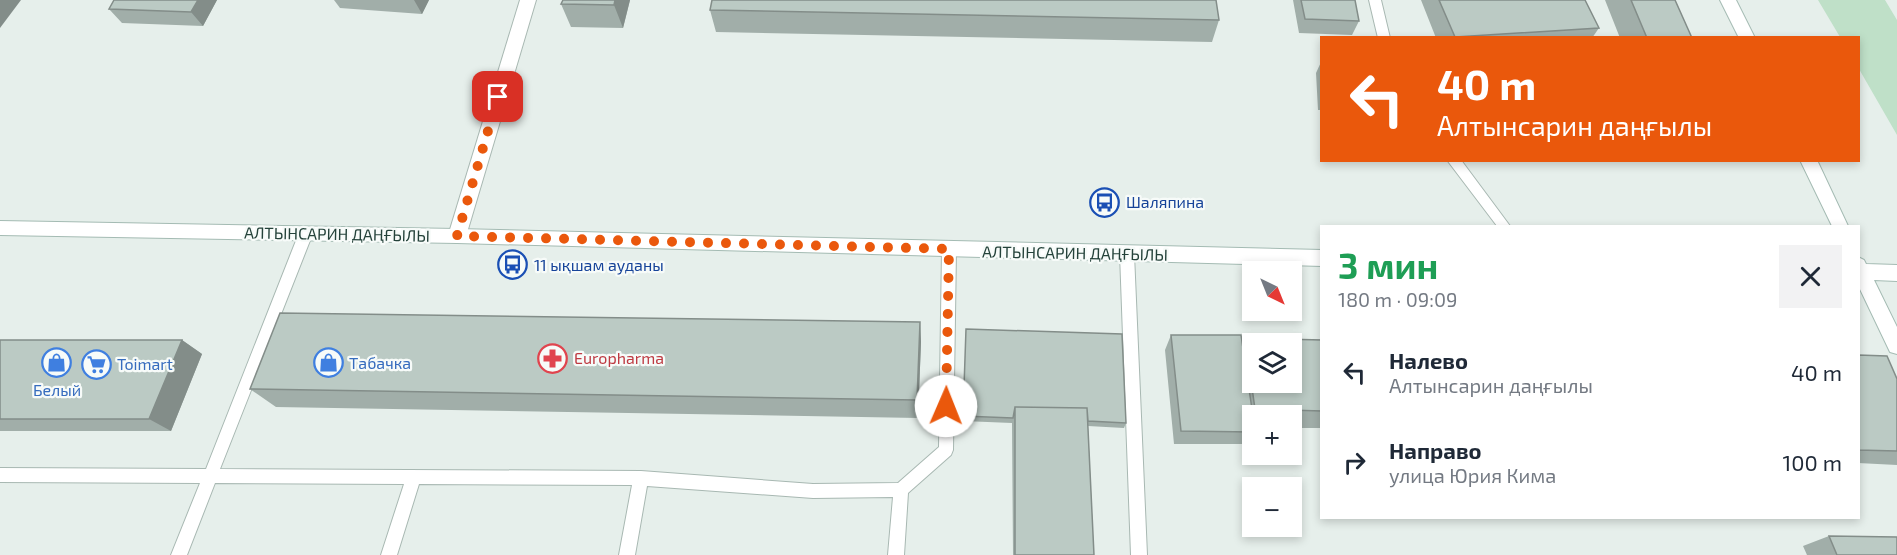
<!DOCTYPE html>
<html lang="ru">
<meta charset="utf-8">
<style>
:root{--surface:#fff;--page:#f2f2f3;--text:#1f2937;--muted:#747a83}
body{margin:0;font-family:"Exo 2",sans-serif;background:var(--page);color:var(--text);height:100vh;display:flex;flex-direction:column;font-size:22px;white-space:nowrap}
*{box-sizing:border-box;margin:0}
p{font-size:20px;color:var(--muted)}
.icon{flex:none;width:33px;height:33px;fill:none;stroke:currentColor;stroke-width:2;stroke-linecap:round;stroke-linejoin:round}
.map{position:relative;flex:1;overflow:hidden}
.sheet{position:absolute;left:1320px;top:225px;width:540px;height:294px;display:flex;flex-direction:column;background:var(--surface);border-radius:0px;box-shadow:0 3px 9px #0003}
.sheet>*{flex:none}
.top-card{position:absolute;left:1320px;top:36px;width:540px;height:126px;border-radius:0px;box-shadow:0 3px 9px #0003;background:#ea580c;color:#fff;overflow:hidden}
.needle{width:39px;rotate:137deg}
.fabs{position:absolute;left:1242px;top:261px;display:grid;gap:12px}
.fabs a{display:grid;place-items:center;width:60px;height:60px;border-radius:0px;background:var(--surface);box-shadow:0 3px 9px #0003;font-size:30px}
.pin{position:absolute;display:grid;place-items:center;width:51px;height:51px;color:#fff;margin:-26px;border-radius:12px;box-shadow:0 3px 9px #0006}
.me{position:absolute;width:66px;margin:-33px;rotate:1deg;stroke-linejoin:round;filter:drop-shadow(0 0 4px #0008)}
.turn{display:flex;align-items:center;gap:21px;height:126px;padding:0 18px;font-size:27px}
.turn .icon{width:78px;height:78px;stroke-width:2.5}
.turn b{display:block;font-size:42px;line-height:51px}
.round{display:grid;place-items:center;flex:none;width:63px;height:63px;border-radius:0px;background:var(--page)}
.headline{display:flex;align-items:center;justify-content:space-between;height:102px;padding:0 18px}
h1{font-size:36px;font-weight:700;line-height:45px;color:#1e9e55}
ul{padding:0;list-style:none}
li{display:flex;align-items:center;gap:18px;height:90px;padding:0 18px}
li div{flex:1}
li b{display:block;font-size:22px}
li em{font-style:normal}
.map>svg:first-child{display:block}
.green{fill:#bfe0c8}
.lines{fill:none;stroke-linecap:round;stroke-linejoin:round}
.service-casing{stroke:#a8b8b2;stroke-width:2}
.minor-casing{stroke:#a8b8b2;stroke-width:2}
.secondary-casing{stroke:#a4bbb3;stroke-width:2}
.service{fill:#fff;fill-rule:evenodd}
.minor{fill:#fff;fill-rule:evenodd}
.secondary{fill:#fff;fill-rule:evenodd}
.wall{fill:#a1aea9}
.shaded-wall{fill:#838d89}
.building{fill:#bbcac4;stroke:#838d89;stroke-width:1.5;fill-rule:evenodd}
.route{stroke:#ea580c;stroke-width:10;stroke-dasharray:0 18}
.labels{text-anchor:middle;stroke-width:4.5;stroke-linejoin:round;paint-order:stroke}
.transit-label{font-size:16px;fill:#164399;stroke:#f7fbf9;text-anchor:start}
.street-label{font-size:16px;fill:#24423a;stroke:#f7fbf9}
.health-label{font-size:16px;fill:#be3a42;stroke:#f7fbf9;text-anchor:start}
.shop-label{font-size:16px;fill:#366cbe;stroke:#f7fbf9;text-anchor:start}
</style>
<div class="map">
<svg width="1897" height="555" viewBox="0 0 1897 555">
<rect width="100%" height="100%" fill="#e6efeb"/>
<path class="green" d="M 1818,0 L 1885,0 L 1897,20 L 1897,135 L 1859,69 L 1858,38 L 1840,37 Z"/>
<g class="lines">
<defs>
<path id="service" d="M 1369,0 L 1381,0 L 1390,38 L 1378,38 Z
M 1447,160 L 1461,160 L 1510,226 L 1497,226 Z
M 306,227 L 311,229 L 313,233 L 220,469 L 641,471 L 813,484 L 898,483 L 939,447 L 942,250 L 944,246 L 954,246 L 956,250 L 953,450 L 951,455 L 908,493 L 904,555 L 888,555 L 893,497 L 813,498 L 647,486 L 635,555 L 619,555 L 632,485 L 419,484 L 397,555 L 381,555 L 404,484 L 215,483 L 187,555 L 171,555 L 200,483 L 0,482 L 0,468 L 206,469 L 299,233 L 301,229 Z
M 1127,248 L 1132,250 L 1134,254 L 1147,555 L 1131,555 L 1120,254 L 1122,250 Z"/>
<path id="minor" d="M 520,0 L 536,0 L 466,236 L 463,241 L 457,243 L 451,241 L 448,236 Z"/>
<path id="secondary" d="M 1720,0 L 1736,0 L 1755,38 L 1739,38 Z
M 1800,160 L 1817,160 L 1848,226 L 1832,226 Z
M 0,221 L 457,229 L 1322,250 L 1322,266 L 457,243 L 0,235 Z
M 1858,257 L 1864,260 L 1866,264 L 1897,265 L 1897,281 L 1874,280 L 1897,327 L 1897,354 L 1890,352 L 1858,285 Z"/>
</defs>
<use href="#service" class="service-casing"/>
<use href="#minor" class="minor-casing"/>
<use href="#secondary" class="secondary-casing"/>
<use href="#service" class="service"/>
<use href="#minor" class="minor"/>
<use href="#secondary" class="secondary"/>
</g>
<path class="wall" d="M 114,0 L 217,0 L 203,26 L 122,23 L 109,9 Z
M 334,0 L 429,0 L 422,14 L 340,8 Z
M 563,0 L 630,0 L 623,28 L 571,27 L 561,4 Z
M 1293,0 L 1355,0 L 1359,21 L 1352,35 L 1299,33 Z
M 1421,0 L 1585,0 L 1599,28 L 1592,38 L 1436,38 Z
M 1605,0 L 1675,0 L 1692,38 L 1620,38 Z
M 710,10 L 1219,20 L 1212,42 L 716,32 Z
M 1322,60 L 1322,110 L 1318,110 L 1316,73 Z
M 920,322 L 921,342 L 918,418 L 276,407 L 250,389 Z
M 966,329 L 1126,423 L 1124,428 L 1088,426 L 1094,555 L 1013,555 L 1012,423 L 963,421 Z
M 1171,335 L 1242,344 L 1245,338 L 1322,340 L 1322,428 L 1292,428 L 1292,416 L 1252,416 L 1252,435 L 1247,444 L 1174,444 L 1165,350 Z
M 0,340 L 182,340 L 202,354 L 171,431 L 0,431 Z
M 1858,355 L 1897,379 L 1897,465 L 1858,463 Z
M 1829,536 L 1897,555 L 1807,555 L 1803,546 Z"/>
<path class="shaded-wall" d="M 0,0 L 21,0 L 0,28 Z
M 198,0 L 217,0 L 203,26 L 191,12 Z
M 414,0 L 429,0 L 422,14 Z
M 615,0 L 630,0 L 623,28 L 614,5 Z
M 920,322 L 921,342 L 918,418 L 917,400 Z
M 182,340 L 202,354 L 171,431 L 149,419 Z"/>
<path class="building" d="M 114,0 L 198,0 L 191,12 L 109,9 Z
M 563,0 L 615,0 L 614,5 L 561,4 Z
M 712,0 L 1216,0 L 1219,20 L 710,10 Z
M 1301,0 L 1355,0 L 1359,21 L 1305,19 Z
M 1439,0 L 1585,0 L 1599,28 L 1455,37 Z
M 1631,0 L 1675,0 L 1692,38 L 1647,38 Z
M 280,313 L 920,322 L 917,400 L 250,389 Z
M 966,329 L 1122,334 L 1126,423 L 1088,421 L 1087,408 L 1015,407 L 1013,418 L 963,416 Z
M 1171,335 L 1241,335 L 1253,416 L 1252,432 L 1181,431 Z
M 1245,338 L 1322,340 L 1322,411 L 1255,409 ZM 1252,344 L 1292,344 L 1292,382 L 1252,382 Z
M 0,340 L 182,340 L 149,419 L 0,419 Z
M 1858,355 L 1887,356 L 1897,379 L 1897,451 L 1858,450 Z
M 1015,407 L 1087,408 L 1094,555 L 1015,555 Z
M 1829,536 L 1897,537 L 1897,555 L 1837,555 Z"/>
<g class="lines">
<path class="route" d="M 498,97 L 457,236 L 949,249 L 946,406"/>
</g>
<defs>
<symbol id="bus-ring" viewBox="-11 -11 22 22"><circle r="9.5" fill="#f7fbf9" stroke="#1a4fb4" stroke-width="1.5"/><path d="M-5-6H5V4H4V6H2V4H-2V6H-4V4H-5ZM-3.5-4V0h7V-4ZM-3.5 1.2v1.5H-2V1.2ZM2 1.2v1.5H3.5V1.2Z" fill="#1a4fb4"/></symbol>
<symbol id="pharmacy-ring" viewBox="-11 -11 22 22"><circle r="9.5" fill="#f7fbf9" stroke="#e0444e" stroke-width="1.5"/><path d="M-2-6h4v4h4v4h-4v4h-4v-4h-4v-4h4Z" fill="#e0444e"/></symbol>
<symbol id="shop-ring" viewBox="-11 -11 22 22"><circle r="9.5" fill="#f7fbf9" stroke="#3f7fe0" stroke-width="1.5"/><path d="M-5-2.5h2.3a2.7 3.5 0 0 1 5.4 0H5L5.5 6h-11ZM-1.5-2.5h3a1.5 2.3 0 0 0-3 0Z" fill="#3f7fe0"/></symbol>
<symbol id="supermarket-ring" viewBox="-11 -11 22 22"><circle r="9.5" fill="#f7fbf9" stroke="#3f7fe0" stroke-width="1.5"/><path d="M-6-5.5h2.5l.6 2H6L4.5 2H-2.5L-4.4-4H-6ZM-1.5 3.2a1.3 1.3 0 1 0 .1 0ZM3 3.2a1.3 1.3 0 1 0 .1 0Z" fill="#3f7fe0"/></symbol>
</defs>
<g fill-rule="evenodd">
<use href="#bus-ring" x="1088" y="186" width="33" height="33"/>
<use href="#bus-ring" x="496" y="248" width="33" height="33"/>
<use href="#pharmacy-ring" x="536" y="342" width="33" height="33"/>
<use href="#shop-ring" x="40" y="346" width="33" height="33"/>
<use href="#shop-ring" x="312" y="346" width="33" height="33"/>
<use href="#supermarket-ring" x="80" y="348" width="33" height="33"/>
</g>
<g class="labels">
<g class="transit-label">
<text x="1126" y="208">Шаляпина</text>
<text x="534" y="271">11 ықшам ауданы</text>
</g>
<g class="street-label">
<text transform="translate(337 234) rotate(1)" y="6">АЛТЫНСАРИН ДАҢҒЫЛЫ</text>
<text transform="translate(1075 253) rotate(1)" y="6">АЛТЫНСАРИН ДАҢҒЫЛЫ</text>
</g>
<g class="health-label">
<text x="574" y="364">Europharma</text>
</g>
<g class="shop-label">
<text x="349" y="369">Табачка</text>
<text x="117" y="370">Toimart</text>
<text x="57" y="396" text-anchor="middle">Белый</text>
</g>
</g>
</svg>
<div class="fabs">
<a><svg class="needle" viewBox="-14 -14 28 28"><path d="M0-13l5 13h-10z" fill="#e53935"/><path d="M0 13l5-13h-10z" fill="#747a83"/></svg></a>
<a><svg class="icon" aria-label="layers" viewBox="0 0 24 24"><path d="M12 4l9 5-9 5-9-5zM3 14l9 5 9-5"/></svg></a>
<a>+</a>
<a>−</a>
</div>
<div class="pin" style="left:498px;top:97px;background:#d93025"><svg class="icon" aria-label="arrive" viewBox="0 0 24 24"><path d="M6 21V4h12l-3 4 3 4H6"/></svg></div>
<svg class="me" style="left:946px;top:406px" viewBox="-20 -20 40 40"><circle r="19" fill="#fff"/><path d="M0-13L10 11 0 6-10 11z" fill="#ea580c"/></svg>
<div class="top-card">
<div class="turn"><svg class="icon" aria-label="left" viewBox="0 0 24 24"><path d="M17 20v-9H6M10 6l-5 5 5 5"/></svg><div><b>40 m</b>Алтынсарин даңғылы</div></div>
</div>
<section class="sheet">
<div class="headline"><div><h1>3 мин</h1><p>180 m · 09:09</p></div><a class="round"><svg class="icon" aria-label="close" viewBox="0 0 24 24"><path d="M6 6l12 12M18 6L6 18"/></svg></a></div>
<ul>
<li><svg class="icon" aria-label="left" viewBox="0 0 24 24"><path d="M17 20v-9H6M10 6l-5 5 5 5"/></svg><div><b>Налево</b><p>Алтынсарин даңғылы</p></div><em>40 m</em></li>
<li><svg class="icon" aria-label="right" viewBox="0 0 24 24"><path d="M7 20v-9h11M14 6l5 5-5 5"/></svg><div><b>Направо</b><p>улица Юрия Кима</p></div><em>100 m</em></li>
</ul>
</section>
</div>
